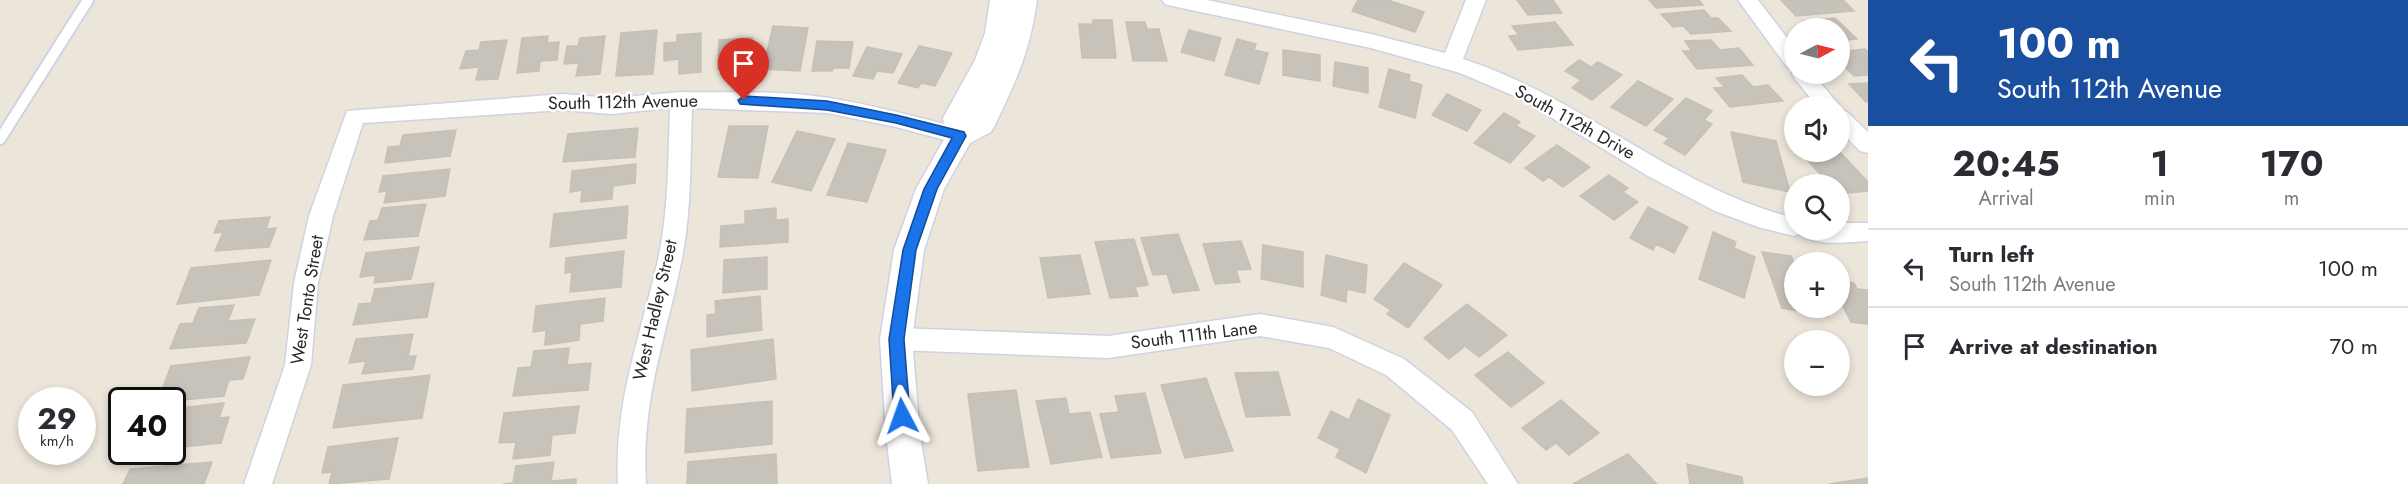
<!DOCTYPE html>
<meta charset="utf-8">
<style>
:root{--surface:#fff;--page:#f2f2f3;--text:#2b2b33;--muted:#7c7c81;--line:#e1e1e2}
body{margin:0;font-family:Jost,sans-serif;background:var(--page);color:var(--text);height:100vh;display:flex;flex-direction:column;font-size:22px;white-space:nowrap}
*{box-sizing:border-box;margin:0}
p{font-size:20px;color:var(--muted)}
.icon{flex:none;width:33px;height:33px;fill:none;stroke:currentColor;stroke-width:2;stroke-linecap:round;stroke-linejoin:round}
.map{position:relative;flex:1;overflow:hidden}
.side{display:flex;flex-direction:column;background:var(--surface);width:540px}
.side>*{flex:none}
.guide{background:#1a4fa0;color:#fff;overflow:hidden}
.needle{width:39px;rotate:83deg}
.buttons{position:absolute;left:1784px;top:18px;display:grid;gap:12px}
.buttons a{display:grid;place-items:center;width:66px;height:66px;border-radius:50%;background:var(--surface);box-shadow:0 3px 9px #0003;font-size:30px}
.speed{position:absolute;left:18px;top:387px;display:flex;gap:12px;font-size:30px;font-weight:700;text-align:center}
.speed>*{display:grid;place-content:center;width:78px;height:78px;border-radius:50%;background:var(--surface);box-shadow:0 3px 9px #0003;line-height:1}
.speed small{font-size:15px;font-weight:400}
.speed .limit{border:3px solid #111;border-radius:9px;background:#fff;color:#111}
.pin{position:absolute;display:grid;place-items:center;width:51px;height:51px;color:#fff;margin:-62px -26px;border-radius:50% 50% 50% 0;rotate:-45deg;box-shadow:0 0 6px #0007}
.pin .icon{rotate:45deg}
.me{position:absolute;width:66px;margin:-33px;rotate:356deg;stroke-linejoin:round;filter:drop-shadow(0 0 4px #0008)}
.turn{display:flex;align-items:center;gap:21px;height:126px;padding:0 30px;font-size:27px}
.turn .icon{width:78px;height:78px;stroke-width:2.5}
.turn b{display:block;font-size:42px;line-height:51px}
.eta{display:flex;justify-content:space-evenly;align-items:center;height:102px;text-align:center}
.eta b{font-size:36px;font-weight:700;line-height:42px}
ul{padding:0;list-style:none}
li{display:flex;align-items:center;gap:18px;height:78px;padding:0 30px;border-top:2px solid var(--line)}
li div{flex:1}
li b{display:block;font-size:22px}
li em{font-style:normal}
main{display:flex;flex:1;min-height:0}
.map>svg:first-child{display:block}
.building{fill:#c7c2ba;stroke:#c7c1b4;stroke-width:1.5}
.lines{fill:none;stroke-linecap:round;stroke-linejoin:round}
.service-casing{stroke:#cfd2e3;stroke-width:14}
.minor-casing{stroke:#cfd2e3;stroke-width:3}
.tertiary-casing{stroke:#cfd2e3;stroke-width:3}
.service{stroke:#fff;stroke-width:10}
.minor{fill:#fff;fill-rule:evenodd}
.tertiary{fill:#fff;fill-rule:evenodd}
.route{fill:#1a73e8;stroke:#114b97;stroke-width:1.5}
.labels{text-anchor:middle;stroke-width:5;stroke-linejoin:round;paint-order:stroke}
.street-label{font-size:18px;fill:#292929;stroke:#fff}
</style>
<main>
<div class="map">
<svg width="1868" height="484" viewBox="0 0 1868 484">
<rect width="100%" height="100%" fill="#ece5da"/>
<path class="building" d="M 1358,0 L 1388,0 L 1424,12 L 1415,32 L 1352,11 Z
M 1517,0 L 1553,0 L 1562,13 L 1528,15 Z
M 1649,0 L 1699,0 L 1703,5 L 1656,8 Z
M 1781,0 L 1843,0 L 1854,11 L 1796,16 Z
M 1704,10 L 1711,18 L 1718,18 L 1731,31 L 1691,34 L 1683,26 L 1673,27 L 1661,14 Z
M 1835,18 L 1857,39 L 1839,41 L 1839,28 L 1810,28 L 1803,21 Z
M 1093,20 L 1112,20 L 1116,58 L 1082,58 L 1079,24 L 1093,24 Z
M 1126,22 L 1145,22 L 1147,29 L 1159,29 L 1167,61 L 1133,61 Z
M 1555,22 L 1573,45 L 1518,50 L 1509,36 L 1519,35 L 1512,26 Z
M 773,26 L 808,28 L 800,71 L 763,69 Z
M 657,30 L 653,74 L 616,76 L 621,33 Z
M 1189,30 L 1221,38 L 1214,61 L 1181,52 Z
M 701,33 L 701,72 L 679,74 L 679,59 L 664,61 L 664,43 L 677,42 L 677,35 Z
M 548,36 L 547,43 L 559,42 L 557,60 L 540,61 L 539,71 L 517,73 L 522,38 Z
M 605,36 L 600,74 L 576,76 L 579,63 L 564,64 L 567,46 L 578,46 L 580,38 Z
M 752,38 L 752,57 L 741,58 L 740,68 L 718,69 L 719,40 Z
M 1237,39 L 1256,44 L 1254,50 L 1268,53 L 1259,84 L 1225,75 Z
M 507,40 L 498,79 L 476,80 L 479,67 L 460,69 L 466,51 L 479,50 L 481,42 Z
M 1711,40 L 1720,50 L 1739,48 L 1753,65 L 1697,69 L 1683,51 L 1692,51 L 1685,41 Z
M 817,41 L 853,42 L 849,68 L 833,68 L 832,71 L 812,71 Z
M 919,46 L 952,53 L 935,86 L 921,83 L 918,88 L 898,83 Z
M 867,47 L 902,54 L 893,73 L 877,71 L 873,79 L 853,76 Z
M 1865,49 L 1868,52 L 1868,75 L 1854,76 L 1844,66 L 1839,67 L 1839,52 Z
M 1283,50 L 1320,55 L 1320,81 L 1283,75 Z
M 1579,60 L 1591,67 L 1598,62 L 1622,75 L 1592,100 L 1572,88 L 1581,80 L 1565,71 Z
M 1335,62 L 1368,68 L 1368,93 L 1333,86 Z
M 1389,69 L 1410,75 L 1409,81 L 1422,85 L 1415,118 L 1379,107 Z
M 1742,75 L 1753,87 L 1768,85 L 1783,101 L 1730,107 L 1714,88 L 1725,87 L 1716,78 Z
M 1638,81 L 1673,99 L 1646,126 L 1611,107 Z
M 1868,83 L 1868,101 L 1866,102 L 1849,84 Z
M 1447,94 L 1481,110 L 1467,131 L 1432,115 Z
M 1686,98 L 1712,111 L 1704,120 L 1712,124 L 1685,155 L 1664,143 L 1669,138 L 1654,130 Z
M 1504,113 L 1520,122 L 1516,126 L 1535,136 L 1510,163 L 1474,143 Z
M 729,126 L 768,126 L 758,178 L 718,177 Z
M 638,128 L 635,157 L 563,162 L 568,134 Z
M 456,130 L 450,156 L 385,163 L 388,147 L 400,146 L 403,135 Z
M 797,131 L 835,139 L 811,191 L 772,182 Z
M 1731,132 L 1776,141 L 1790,192 L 1743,182 Z
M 848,143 L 886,150 L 867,202 L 827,195 Z
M 1557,145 L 1590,167 L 1563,187 L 1549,177 L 1543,181 L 1525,168 Z
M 1839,151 L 1868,182 L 1868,191 L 1839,194 L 1839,184 L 1829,184 L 1800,152 Z
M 636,164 L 635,183 L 613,186 L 612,199 L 581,202 L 582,190 L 570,192 L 572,171 Z
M 450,169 L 445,196 L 384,203 L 387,191 L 379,192 L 383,176 Z
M 1609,175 L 1628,188 L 1623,192 L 1638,202 L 1614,220 L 1580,196 Z
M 426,204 L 418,236 L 364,240 L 370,221 L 378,220 L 382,208 Z
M 628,206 L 626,238 L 550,247 L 554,214 Z
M 1648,207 L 1688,227 L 1674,253 L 1656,244 L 1653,250 L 1630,238 Z
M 776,208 L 776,220 L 788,219 L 788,242 L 720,247 L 721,226 L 745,224 L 745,211 Z
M 270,217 L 266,229 L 276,228 L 269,247 L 215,251 L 223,232 L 214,233 L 219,221 Z
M 1713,232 L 1736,242 L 1734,248 L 1755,257 L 1744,298 L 1699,279 Z
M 1178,234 L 1199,290 L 1173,293 L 1167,274 L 1153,275 L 1141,238 Z
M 1134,239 L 1148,285 L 1135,287 L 1138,296 L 1110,298 L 1095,242 Z
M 1241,241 L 1251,269 L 1236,270 L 1240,282 L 1215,284 L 1203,244 Z
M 1263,245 L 1303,252 L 1303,287 L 1261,279 Z
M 419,247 L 411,279 L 374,283 L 376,275 L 360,277 L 366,253 Z
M 624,251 L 621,287 L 570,292 L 572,272 L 565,273 L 566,258 Z
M 1762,252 L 1791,256 L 1794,263 L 1794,308 L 1825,308 L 1828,316 L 1782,308 Z
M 1080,255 L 1090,294 L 1048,298 L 1040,258 Z
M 1326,255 L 1367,265 L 1365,293 L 1347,289 L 1346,302 L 1321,295 Z
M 767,257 L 767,289 L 723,293 L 724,260 Z
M 271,260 L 259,295 L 177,304 L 191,268 Z
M 1404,263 L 1442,285 L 1408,328 L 1387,314 L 1391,310 L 1374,299 Z
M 1839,281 L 1854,283 L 1857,289 L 1868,290 L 1868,324 L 1851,322 L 1839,298 Z
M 434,283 L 427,317 L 353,325 L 359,304 L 371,303 L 375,289 Z
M 760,296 L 762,330 L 707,337 L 707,315 L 716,314 L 715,301 Z
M 605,298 L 603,321 L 580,324 L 579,340 L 545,345 L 546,330 L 533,332 L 536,306 Z
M 1467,304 L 1507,335 L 1479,357 L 1465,346 L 1449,359 L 1424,338 Z
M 234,305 L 228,321 L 255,319 L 246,343 L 170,349 L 180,324 L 193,323 L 199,308 Z
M 413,334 L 408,356 L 416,356 L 413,369 L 362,374 L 366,361 L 349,363 L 356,339 Z
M 773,339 L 776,379 L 692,391 L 691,350 Z
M 569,348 L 567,365 L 591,363 L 588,390 L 513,396 L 518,368 L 531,367 L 534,351 Z
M 1508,352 L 1544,383 L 1511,407 L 1475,375 Z
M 250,357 L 243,379 L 229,380 L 224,396 L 172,401 L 158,400 L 171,366 Z
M 1278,372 L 1290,415 L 1246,417 L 1235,373 Z
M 430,375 L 422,418 L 333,428 L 343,385 Z
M 1206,378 L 1233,451 L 1185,458 L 1161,385 Z
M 1016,390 L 1029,467 L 978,471 L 968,394 Z
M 1145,393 L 1161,453 L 1111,458 L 1100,414 L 1119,412 L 1115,396 Z
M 1066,398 L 1069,414 L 1090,412 L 1102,457 L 1051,464 L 1036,401 Z
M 1358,399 L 1390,415 L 1366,473 L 1336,457 L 1340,449 L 1318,438 L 1331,411 L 1349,420 Z
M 1561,400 L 1599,433 L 1569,455 L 1556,443 L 1546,450 L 1522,428 Z
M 772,401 L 772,444 L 685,453 L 687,409 Z
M 224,403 L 219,418 L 229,417 L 221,443 L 172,448 L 172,409 Z
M 579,406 L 575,433 L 552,435 L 550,455 L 513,459 L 516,442 L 499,443 L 504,413 Z
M 398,438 L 389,479 L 329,484 L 332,472 L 322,473 L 328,447 Z
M 776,454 L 777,484 L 687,484 L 688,462 Z
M 1628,454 L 1657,484 L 1573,484 Z
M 212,462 L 204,484 L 123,484 L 130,469 Z
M 554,462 L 551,481 L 576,479 L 576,484 L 503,484 L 513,483 L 516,466 Z
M 1687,464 L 1742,477 L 1743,484 L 1690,484 Z
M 1868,478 L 1868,484 L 1829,484 Z"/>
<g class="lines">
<defs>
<path id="service" d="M 0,139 L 88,0"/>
<path id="minor" d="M 1162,0 L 1207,0 L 1371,34 L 1445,53 L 1466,0 L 1486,0 L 1463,59 C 1582,97 1671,187 1794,218 L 1794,230 L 1839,230 L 1839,223 L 1868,223 L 1868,241 C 1848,242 1816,247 1799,234 L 1794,236 L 1758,227 L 1715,211 L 1648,176 L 1519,98 L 1460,73 L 1371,48 L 1172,6 L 1165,4 Z
M 1738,0 L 1758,0 L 1794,47 L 1794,69 L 1787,67 Z
M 1794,70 L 1794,74 L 1813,74 L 1840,106 L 1839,107 L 1817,106 L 1795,79 L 1792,74 Z
M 681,92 C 730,93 781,90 829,98 C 873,105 917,117 960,128 L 968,130 L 971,136 L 968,142 L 960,144 L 896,127 L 827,113 L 692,108 C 690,160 692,212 681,263 C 665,341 641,402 646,484 L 618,484 C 614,404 639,340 657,264 C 669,213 668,160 670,108 L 611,114 L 563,110 L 363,123 L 333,216 L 318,283 L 311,365 L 272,484 L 244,484 L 285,365 L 294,283 L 309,216 L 347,111 L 563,94 L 611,98 Z
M 1839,109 L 1847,112 L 1868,132 L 1868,153 L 1860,151 L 1839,130 Z
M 1260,314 L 1333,327 L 1404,359 L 1472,412 L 1518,484 L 1488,484 L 1452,430 L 1386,375 L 1329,348 L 1260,336 L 1108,358 L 896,350 L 887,347 L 883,339 L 887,331 L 896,328 L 1108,336 Z"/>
<path id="tertiary" d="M 990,0 L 1037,0 C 1030,51 1017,79 995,125 L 991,132 L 970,143 L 944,189 L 924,250 L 912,339 L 920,435 L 928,484 L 892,484 L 886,435 L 880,339 L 894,250 L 916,189 L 946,136 L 943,118 L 975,60 L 985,33 ZM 995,72 L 994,74 L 971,118 Z"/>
</defs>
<use href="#service" class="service-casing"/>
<use href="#minor" class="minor-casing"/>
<use href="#tertiary" class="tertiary-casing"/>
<use href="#service" class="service"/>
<use href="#minor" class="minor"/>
<use href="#tertiary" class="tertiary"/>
</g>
<path class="route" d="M 744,96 L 827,101 L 896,115 L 964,132 L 966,136 L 937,189 L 916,250 L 904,339 L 910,416 L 908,421 L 902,423 L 897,421 L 894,416 L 889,339 L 903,250 L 924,189 L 952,138 L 896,123 L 827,110 L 740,104 L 738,100 Z"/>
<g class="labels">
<g class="street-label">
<text transform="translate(623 102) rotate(-1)" y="6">South 112th Avenue</text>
<text transform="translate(1575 122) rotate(29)" y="6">South 112th Drive</text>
<text transform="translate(307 300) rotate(-81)" y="6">West Tonto Street</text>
<text transform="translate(655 310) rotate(-77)" y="6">West Hadley Street</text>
<text transform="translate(1194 335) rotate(-7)" y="6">South 111th Lane</text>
</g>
</g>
</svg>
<div class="buttons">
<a><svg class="needle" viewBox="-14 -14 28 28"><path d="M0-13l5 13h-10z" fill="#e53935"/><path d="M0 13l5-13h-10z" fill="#7c7c81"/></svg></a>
<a><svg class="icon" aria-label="sound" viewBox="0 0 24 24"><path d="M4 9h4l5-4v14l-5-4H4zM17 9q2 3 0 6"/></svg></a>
<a><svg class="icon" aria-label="search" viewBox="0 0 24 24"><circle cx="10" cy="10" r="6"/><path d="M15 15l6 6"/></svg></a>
<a>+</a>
<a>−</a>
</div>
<div class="speed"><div>29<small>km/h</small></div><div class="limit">40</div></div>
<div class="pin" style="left:744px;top:100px;background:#d93025"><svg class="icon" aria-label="arrive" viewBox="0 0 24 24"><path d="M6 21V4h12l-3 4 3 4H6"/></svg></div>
<svg class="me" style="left:902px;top:416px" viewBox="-20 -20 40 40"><path d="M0-17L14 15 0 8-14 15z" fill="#1a73e8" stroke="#fff" stroke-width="4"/></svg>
</div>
<section class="side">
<div class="guide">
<div class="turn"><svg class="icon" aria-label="left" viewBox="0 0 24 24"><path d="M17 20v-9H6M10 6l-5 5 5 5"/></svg><div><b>100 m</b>South 112th Avenue</div></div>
</div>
<div class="eta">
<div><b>20:45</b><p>Arrival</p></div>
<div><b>1</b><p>min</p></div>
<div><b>170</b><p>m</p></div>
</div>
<ul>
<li><svg class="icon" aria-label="left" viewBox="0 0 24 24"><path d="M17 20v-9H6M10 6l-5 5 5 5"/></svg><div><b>Turn left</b><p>South 112th Avenue</p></div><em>100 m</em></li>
<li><svg class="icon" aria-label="arrive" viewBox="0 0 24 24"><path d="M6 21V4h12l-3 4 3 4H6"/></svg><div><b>Arrive at destination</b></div><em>70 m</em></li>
</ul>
</section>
</main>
